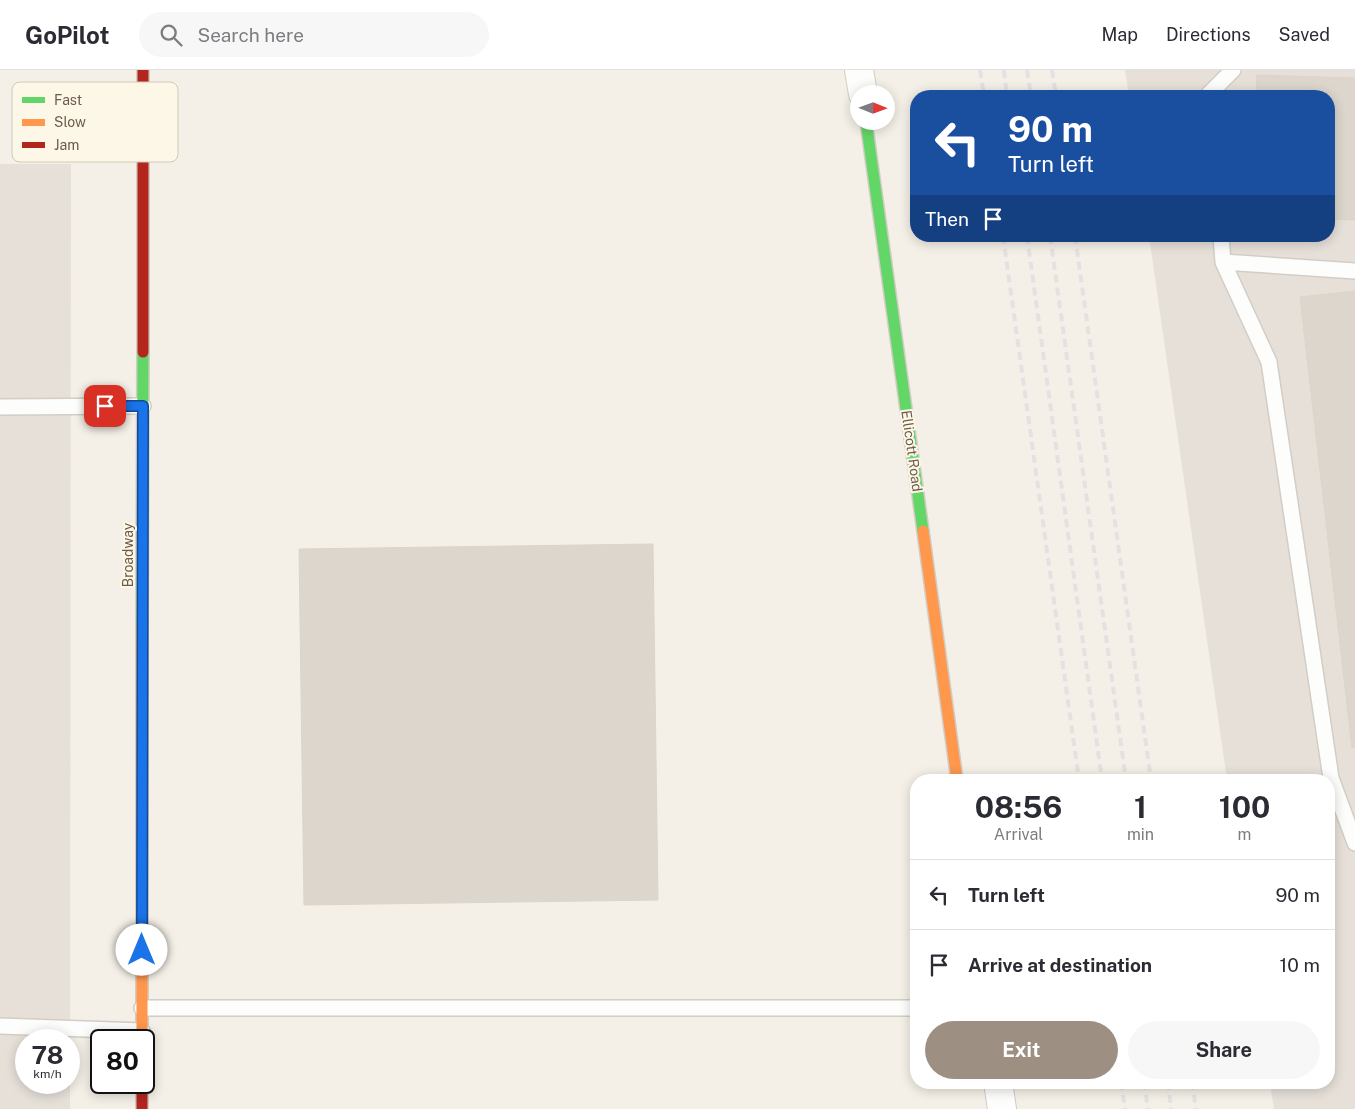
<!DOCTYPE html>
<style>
:root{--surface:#fff;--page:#f7f7f7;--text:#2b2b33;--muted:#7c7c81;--line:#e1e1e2;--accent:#9d8f82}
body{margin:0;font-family:"Public Sans",sans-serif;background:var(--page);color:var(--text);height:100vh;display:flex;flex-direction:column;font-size:19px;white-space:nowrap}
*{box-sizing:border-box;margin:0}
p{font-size:16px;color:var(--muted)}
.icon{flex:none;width:28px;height:28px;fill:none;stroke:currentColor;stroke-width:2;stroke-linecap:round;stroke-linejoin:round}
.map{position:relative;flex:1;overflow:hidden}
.panel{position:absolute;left:910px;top:704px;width:425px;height:315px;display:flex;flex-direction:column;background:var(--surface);border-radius:20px;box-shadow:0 2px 12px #0003}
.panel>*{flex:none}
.banner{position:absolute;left:910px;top:20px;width:425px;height:152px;border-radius:20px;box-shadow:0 2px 12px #0003;background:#1a4fa0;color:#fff;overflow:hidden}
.needle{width:32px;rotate:91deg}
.controls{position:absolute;left:850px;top:15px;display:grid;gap:10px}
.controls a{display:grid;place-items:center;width:45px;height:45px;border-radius:50%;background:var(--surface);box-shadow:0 2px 12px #0003;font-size:25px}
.speed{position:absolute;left:15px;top:959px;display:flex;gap:10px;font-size:25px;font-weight:700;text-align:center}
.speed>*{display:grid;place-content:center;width:65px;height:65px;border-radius:50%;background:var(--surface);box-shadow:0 2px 12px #0003;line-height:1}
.speed small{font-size:12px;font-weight:400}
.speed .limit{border:2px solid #111;border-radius:8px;background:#fff;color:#111}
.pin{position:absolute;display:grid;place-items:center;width:42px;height:42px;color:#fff;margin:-21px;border-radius:10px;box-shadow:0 2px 8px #0006}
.me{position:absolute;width:55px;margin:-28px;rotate:0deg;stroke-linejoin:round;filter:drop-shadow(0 0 4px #0008)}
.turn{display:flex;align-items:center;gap:18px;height:105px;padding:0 15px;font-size:22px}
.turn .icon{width:65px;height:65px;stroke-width:2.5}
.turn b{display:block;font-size:35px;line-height:42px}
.then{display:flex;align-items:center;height:48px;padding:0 15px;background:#0003;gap:10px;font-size:19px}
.eta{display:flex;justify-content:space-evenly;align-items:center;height:85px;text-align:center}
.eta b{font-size:30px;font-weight:700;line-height:35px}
.button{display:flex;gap:10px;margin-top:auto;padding:10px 15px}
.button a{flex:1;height:58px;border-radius:30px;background:var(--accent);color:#fff;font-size:20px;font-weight:700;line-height:58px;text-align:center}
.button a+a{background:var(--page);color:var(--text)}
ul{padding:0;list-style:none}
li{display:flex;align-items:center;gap:15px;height:70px;padding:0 15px;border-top:1px solid var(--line)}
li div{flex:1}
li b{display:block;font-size:19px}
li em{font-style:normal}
header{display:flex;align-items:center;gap:30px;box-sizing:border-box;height:70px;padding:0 25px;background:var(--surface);border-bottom:1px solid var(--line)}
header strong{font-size:24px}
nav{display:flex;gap:28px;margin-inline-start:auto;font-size:18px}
.search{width:350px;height:45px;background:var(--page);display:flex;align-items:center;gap:12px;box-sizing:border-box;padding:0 18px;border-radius:28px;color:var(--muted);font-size:19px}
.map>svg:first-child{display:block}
.industrial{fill:#e6e0d9;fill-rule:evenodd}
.building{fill:#ddd6cd;stroke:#dcd4ca}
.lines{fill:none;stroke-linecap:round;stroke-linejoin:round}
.lane-casing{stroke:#d2cdc6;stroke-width:18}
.street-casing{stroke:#d2cdc6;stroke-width:30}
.fast-casing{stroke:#d2ccc3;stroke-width:14}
.slow-casing{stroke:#d2ccc3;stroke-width:14}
.jam-casing{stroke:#d2ccc3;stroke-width:14}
.lane{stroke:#fdfdfb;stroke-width:15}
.street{stroke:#fdfdfb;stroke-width:28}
.fast{stroke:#63d668;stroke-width:11}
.slow{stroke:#ff974d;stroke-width:11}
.jam{stroke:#b3261e;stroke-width:11}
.rail{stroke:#e4e1e3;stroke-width:4;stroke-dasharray:8 5;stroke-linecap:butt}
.route-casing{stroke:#114b97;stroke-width:12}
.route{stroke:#1a73e8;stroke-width:9}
.labels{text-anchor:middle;stroke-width:4;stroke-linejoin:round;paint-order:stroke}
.street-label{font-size:14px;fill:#6e5b4b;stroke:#fdf7e7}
.key{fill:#fdf7e7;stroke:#d2c8b8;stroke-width:1}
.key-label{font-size:14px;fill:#6e5b4b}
</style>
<header>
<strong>GoPilot</strong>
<div class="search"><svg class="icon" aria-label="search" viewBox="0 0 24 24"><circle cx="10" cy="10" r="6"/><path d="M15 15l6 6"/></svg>Search here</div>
<nav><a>Map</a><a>Directions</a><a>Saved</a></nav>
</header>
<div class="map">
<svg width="1355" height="1039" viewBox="0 0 1355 1039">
<rect width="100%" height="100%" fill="#f4f0e7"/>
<path class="industrial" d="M 1125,0 L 1355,0 L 1355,1039 L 1274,1039 L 1270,1013 L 1329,1012 L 1329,710 L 1227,710 L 1149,166 L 1329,166 L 1329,26 L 1129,26 Z
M 0,94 L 71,94 L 70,1039 L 0,1039 ZM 26,970 L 69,970 L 69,1012 L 26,1012 Z"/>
<path class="building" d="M 1257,5 L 1355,8 L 1355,150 L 1329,149 L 1329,26 L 1256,26 Z
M 1355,221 L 1355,677 L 1352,678 L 1300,227 Z
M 653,474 L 658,830 L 304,835 L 299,479 Z"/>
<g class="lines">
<defs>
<path id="lane" d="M 1210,26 L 1209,24 L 1233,0
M 1221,166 L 1223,192 L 1269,292 L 1331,708 L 1355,773
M 1223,192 L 1355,201
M 0,337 L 143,336
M 142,938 L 916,938
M 0,956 L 142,961"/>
<path id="street" d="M 859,0 L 863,24
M 998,1012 L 1002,1039"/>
<path id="fast" d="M 866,51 L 923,461
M 142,557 L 143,282"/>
<path id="slow" d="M 923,461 L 957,710
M 142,970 L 142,557"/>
<path id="jam" d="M 143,282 L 143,0
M 142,1012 L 142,1039"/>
</defs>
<use href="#lane" class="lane-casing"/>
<use href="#street" class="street-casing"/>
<use href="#fast" class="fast-casing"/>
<use href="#slow" class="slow-casing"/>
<use href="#jam" class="jam-casing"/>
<use href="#lane" class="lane"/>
<use href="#street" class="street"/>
<use href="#fast" class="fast"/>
<use href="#slow" class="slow"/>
<use href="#jam" class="jam"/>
<path class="rail" d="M 980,0 L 984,26
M 1004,0 L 1007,26
M 1027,0 L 1031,26
M 1052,0 L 1056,26
M 1003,166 L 1079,710
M 1027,166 L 1102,710
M 1050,166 L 1126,710
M 1075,166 L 1151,710
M 1121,1012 L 1125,1039
M 1144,1012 L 1148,1039
M 1168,1012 L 1171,1039
M 1192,1012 L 1196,1039"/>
</g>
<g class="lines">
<defs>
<path id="route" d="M 105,336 L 143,336 L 142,880"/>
</defs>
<use href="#route" class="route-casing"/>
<use href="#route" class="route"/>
</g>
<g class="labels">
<g class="street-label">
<text transform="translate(912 381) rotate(82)" y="5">Ellicott Road</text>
<text transform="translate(128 485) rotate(-90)" y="5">Broadway</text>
</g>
</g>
<rect x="12" y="12" width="166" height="80" rx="8" class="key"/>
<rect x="22" y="27" width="23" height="6" fill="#63d668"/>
<rect x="22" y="49" width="23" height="7" fill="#ff974d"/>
<rect x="22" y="72" width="23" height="6" fill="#b3261e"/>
<g class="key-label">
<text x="54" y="35">Fast</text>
<text x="54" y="57">Slow</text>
<text x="54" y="80">Jam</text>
</g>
</svg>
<div class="controls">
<a><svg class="needle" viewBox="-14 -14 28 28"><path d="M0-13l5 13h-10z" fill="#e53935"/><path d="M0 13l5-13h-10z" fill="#7c7c81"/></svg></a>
</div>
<div class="speed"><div>78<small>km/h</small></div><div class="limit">80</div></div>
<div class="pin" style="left:105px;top:336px;background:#d93025"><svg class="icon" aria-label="arrive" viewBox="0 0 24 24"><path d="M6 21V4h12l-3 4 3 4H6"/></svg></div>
<svg class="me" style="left:142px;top:880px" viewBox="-20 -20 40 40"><circle r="19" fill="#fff"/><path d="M0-13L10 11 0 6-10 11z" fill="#1a73e8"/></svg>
<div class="banner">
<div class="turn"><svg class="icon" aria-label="left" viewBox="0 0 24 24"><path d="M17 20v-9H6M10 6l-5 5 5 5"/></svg><div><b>90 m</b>Turn left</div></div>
<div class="then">Then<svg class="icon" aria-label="arrive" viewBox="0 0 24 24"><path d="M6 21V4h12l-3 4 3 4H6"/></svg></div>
</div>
<section class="panel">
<div class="eta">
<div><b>08:56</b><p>Arrival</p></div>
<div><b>1</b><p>min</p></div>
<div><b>100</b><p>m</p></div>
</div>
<ul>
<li><svg class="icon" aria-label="left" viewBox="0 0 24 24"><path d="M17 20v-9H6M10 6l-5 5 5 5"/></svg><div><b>Turn left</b></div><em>90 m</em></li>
<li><svg class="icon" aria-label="arrive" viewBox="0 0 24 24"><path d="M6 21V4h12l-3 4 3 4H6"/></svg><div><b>Arrive at destination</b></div><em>10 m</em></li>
</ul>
<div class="button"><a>Exit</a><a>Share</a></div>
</section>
</div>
